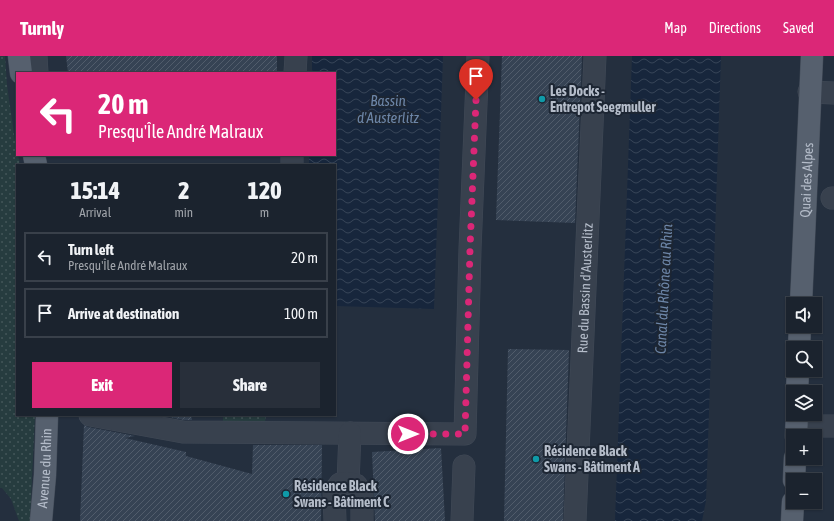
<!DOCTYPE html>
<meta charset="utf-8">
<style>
:root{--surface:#1b232e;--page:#282f3a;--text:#f1f3f6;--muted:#a0a4aa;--line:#39404a;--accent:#db2777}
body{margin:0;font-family:"Asap Condensed",sans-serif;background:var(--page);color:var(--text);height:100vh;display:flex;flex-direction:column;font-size:15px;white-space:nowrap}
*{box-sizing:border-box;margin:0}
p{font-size:13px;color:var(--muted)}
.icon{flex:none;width:22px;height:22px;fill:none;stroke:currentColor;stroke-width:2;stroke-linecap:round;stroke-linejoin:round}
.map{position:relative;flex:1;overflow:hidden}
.drawer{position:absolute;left:16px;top:108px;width:320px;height:252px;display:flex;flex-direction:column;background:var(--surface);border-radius:0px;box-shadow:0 1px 3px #0004,0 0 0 1px var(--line)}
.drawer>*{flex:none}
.hud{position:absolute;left:16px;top:16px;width:320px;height:84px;border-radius:0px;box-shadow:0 1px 3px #0004,0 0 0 1px var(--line);background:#db2777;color:#fff;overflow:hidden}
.buttons{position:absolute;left:786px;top:241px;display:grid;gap:8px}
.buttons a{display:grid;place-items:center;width:36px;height:36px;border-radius:0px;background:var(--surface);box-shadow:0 1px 3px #0004,0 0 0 1px var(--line);font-size:20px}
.pin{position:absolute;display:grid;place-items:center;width:34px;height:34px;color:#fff;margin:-41px -17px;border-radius:50% 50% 50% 0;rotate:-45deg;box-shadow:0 0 4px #0007}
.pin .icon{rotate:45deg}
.me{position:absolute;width:44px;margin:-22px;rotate:90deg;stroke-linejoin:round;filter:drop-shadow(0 0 3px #0008)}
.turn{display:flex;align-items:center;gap:14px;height:84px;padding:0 16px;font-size:18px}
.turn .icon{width:52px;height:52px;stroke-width:2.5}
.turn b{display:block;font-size:28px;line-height:34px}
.eta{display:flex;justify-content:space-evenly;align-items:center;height:68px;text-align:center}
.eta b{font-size:24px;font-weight:800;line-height:28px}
.button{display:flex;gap:8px;margin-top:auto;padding:8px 16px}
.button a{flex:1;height:46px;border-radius:0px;background:var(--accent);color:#fff;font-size:16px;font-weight:800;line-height:46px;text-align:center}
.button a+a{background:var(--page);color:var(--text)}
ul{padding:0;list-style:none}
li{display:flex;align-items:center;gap:12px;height:50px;margin:0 8px 6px;padding:0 8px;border:2px solid var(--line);border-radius:0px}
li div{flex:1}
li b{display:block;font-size:15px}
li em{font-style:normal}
header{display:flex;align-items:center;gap:24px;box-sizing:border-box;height:56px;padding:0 20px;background:var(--accent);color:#fff}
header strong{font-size:19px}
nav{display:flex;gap:22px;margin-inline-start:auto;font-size:14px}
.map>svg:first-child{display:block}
.grass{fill:url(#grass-dots)}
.water{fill:url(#water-waves)}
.building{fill:url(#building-hatch)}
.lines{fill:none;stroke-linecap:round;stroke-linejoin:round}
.minor-casing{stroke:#414a57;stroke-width:23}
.major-casing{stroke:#414a57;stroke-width:23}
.minor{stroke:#38414e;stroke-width:22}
.major{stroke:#56606e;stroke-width:22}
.route{stroke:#db2777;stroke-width:7;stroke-dasharray:0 12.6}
.culture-dot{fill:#0f9aa8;stroke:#1d2633;stroke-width:1.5}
.labels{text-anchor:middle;stroke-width:4;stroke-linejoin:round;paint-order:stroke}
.poi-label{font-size:14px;font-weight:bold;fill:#b4bcc9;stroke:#1d2633;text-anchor:start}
.street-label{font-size:14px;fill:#b4bcc9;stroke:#1d2633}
.water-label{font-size:15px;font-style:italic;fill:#6d86a8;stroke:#1d2633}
</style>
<header>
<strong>Turnly</strong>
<nav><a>Map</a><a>Directions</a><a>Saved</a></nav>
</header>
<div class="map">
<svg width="834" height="465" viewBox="0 0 834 465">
<defs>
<pattern id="grass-dots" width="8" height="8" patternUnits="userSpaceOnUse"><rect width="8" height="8" fill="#263c3f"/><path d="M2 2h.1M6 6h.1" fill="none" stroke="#435659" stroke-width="1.8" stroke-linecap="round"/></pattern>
<pattern id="water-waves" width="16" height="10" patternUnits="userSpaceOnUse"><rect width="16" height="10" fill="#17263c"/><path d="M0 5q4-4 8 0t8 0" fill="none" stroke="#364457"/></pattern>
<pattern id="building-hatch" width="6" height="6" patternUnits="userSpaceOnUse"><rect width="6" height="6" fill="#364354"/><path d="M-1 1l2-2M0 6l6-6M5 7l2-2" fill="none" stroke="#515c6b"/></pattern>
</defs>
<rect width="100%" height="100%" fill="#242f3e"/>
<path class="grass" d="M 0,0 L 5,0 L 7,29 L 17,99 L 18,99 L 20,109 L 17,109 L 17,359 L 35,359 L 30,465 L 19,465 L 11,443 L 2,432 L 0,432 Z
M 223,359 L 266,359 L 265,366 L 223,367 Z"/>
<path class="water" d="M 312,0 L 443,0 L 434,253 L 335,250 L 335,109 L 309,109 L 309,99 L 335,99 L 335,17 L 312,17 Z
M 632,0 L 721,0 L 706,445 L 702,465 L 615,465 Z"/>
<path class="building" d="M 66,0 L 277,0 L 277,17 L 68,17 Z
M 502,0 L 582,0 L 575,167 L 496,164 Z
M 508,293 L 569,294 L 563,465 L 504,465 Z
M 160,359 L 191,359 L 192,364 L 184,364 Z
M 84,369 L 88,371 L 135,380 L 125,382 L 186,396 L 186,400 L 252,418 L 253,389 L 322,389 L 321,465 L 80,465 Z
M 441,392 L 445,465 L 375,465 L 372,396 Z"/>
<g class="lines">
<defs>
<g id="minor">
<path d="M 36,0 L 37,17"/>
<path d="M 295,17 L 296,0"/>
<path d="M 809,36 L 834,37"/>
<path d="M 292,109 L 292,99"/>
<path d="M 832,142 L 834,142"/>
<path d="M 90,359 L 183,376 L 465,378 L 470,193 L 478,0"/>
<path d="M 819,370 L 834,370"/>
<path d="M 348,427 L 350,377"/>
<path d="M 335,465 L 334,436 L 340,428 L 348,427 L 356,429 L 362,438 L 362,465"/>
<path d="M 462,465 L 464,410"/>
<path id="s1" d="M 575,465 L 595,0"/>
</g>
<g id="major">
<path d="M 19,0 L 21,17"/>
<path d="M 34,99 L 36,109"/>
<path id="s2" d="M 801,248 L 812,0"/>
<path d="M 799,292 L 800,270"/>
<path d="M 797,336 L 798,314"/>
<path d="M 796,380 L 797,358"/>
<path d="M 794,424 L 795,402"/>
<path id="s3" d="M 41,465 L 45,419 L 47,359"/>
<path d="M 792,465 L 793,446"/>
</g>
</defs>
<use href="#minor" class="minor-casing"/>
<use href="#major" class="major-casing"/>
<use href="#minor" class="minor"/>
<use href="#major" class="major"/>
</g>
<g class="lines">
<path class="route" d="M 408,378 L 465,378 L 470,193 L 476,44"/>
</g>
<g class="culture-dot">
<circle cx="542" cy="43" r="4"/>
<circle cx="536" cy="403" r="4"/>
<circle cx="286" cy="438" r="4"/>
</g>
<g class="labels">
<g class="poi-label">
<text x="550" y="40">Les Docks -<tspan x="550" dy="16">Entrepot Seegmuller</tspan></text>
<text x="544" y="400">Résidence Black<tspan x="544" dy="16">Swans - Bâtiment A</tspan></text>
<text x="294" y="435">Résidence Black<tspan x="294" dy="16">Swans - Bâtiment C</tspan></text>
</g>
<g class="street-label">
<text dy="5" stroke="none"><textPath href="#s2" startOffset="124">Quai des Alpes</textPath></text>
<text dy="5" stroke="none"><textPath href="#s1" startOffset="233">Rue du Bassin d'Austerlitz</textPath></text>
<text dy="5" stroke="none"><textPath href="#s3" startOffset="53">Avenue du Rhin</textPath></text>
</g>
<g class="water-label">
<text x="388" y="50">Bassin<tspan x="388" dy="17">d'Austerlitz</tspan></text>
<text transform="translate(664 233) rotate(-87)" y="5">Canal du Rhône au Rhin</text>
</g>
</g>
</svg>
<div class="buttons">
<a><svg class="icon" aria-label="sound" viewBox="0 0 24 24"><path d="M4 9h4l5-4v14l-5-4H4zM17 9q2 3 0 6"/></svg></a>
<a><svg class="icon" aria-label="search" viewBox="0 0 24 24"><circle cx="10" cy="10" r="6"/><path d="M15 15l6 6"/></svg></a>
<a><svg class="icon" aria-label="layers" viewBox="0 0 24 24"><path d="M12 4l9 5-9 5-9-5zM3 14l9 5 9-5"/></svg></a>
<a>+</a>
<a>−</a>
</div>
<div class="pin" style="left:476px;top:44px;background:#d93025"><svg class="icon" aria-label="arrive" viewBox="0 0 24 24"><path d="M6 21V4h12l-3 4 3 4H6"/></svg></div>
<svg class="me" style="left:408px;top:378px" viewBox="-20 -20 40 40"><circle r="17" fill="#db2777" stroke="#fff" stroke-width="3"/><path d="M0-11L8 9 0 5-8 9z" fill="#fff"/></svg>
<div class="hud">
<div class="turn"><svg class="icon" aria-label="left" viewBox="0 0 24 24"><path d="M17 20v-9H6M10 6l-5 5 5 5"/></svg><div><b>20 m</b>Presqu'Île André Malraux</div></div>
</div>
<section class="drawer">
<div class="eta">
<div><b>15:14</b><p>Arrival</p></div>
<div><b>2</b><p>min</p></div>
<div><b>120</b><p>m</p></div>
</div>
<ul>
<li><svg class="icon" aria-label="left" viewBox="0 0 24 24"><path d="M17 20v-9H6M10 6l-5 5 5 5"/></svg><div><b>Turn left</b><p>Presqu'Île André Malraux</p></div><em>20 m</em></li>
<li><svg class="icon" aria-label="arrive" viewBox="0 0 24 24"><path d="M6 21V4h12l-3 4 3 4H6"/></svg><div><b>Arrive at destination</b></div><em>100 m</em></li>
</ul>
<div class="button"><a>Exit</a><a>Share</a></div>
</section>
</div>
